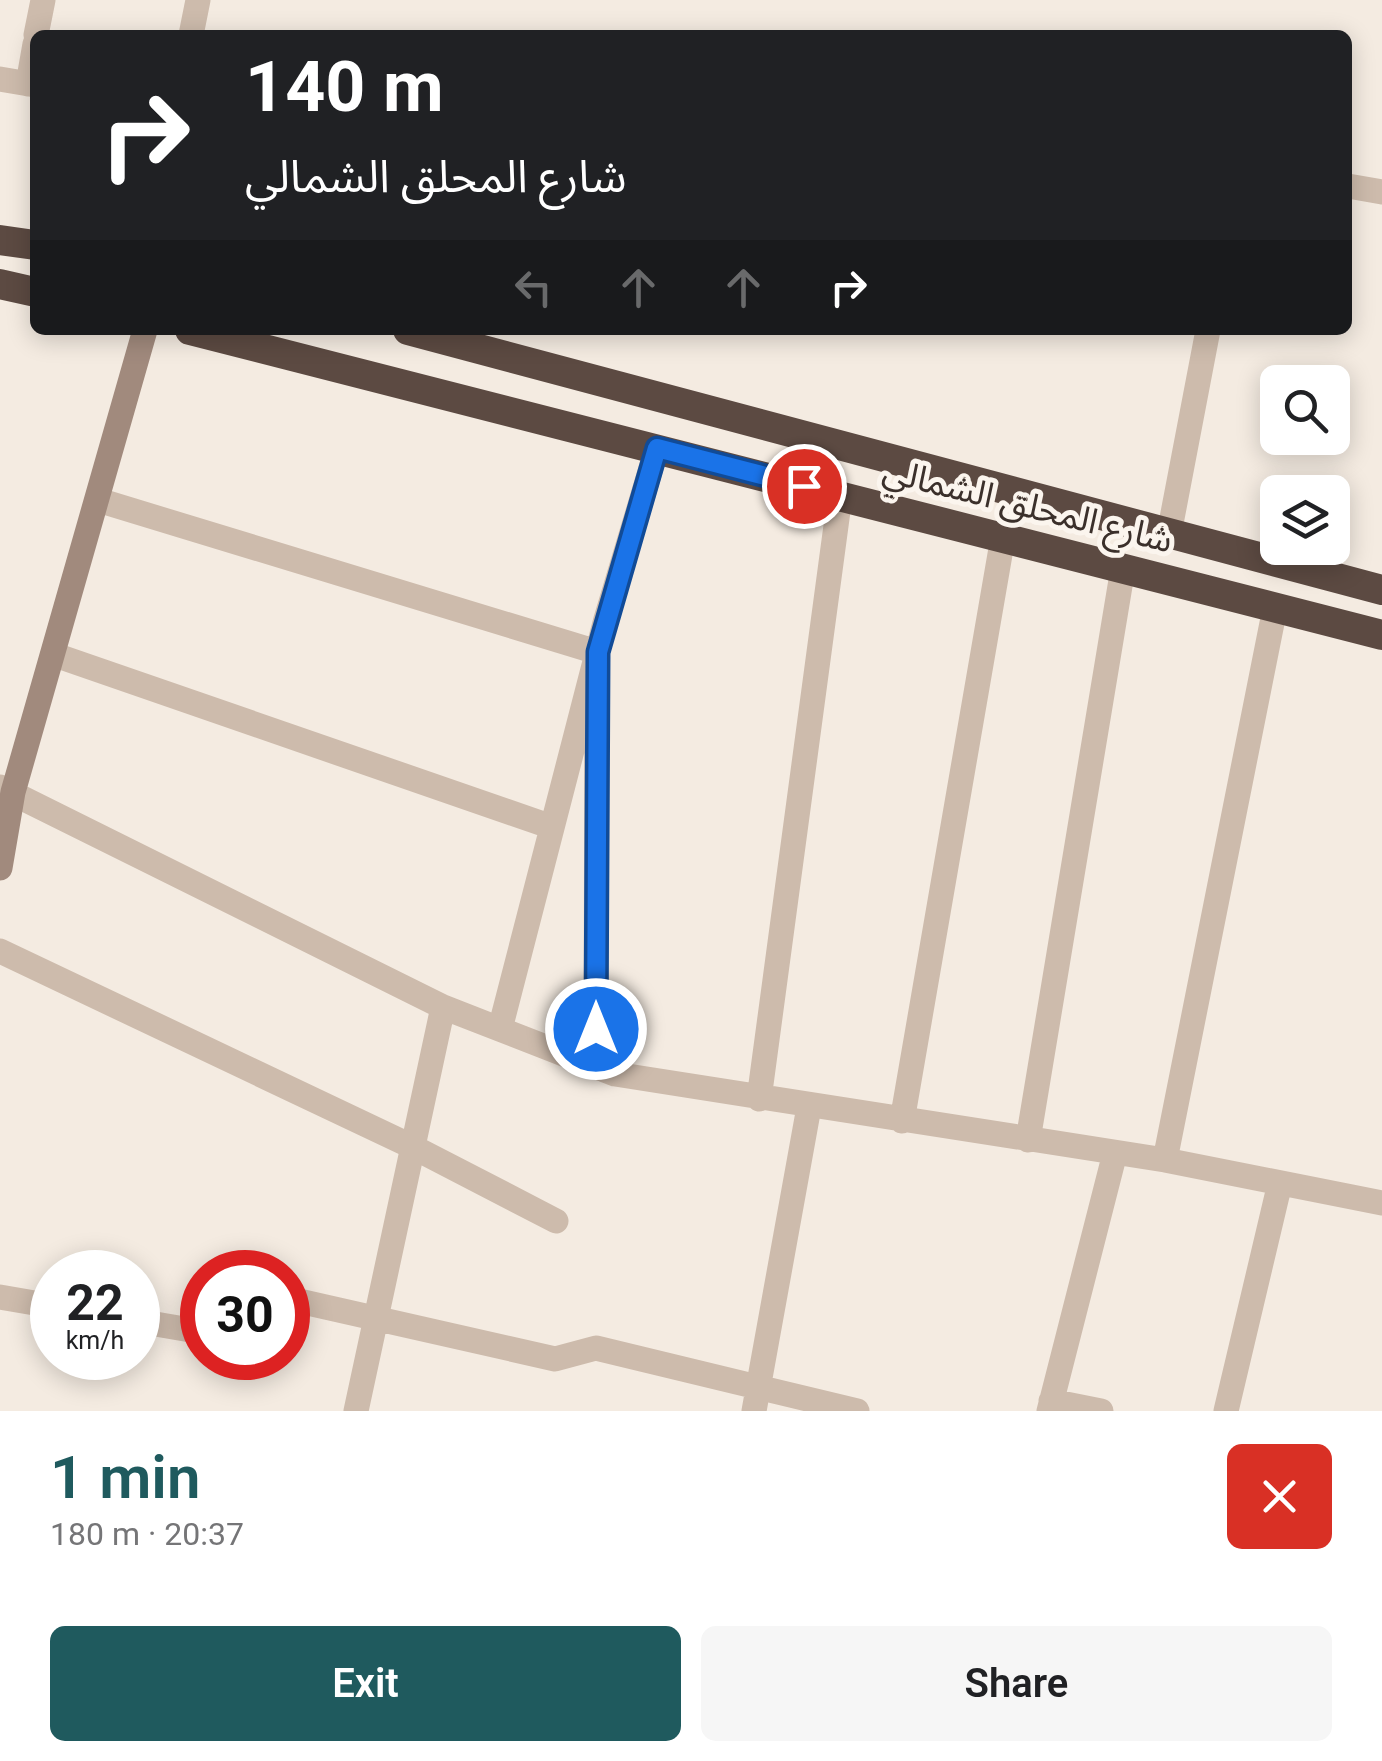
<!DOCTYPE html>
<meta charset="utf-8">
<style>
:root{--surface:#fff;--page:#f6f6f6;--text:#202124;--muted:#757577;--accent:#1f5a5e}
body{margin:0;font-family:Roboto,"Noto Sans Arabic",sans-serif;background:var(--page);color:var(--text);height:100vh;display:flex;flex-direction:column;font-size:38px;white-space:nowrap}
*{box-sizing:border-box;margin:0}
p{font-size:32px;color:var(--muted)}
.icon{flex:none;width:55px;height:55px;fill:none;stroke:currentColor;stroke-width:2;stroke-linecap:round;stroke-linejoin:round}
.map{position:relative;height:1411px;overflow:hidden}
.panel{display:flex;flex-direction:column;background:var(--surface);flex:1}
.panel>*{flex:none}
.banner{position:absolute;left:30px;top:30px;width:1322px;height:305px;border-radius:15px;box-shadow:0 5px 25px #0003;background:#202124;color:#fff;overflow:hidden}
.fabs{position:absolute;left:1260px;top:365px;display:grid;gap:20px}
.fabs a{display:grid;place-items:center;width:90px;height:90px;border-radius:15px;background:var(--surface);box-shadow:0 5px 25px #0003;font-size:50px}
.speed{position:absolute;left:30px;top:1250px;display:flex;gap:20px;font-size:50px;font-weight:700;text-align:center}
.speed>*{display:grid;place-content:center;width:130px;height:130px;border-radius:50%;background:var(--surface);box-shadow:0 5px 25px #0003;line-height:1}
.speed small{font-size:25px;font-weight:400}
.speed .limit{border:15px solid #d22;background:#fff;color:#111}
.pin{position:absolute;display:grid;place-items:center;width:85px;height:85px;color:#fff;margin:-42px;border:5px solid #fff;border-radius:50%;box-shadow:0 2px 10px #0007}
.me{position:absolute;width:110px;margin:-55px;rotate:0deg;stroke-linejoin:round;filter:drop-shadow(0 0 8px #0008)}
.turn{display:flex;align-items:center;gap:35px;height:210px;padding:0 50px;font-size:45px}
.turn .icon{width:130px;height:130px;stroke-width:2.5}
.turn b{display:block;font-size:70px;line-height:85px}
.lanes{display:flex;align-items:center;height:95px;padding:0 50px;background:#0003;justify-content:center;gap:50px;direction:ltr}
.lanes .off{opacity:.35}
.round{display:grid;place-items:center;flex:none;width:105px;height:105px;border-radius:15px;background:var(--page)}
.head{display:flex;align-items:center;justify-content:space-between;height:170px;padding:0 50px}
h1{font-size:60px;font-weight:600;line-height:75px;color:var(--accent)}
.primary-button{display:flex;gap:20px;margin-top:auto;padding:20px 50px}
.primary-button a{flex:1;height:115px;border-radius:15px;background:var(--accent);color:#fff;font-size:40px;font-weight:600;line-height:115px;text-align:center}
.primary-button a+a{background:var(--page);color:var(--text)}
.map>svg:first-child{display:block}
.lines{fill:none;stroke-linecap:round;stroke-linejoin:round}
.street{stroke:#cdbbac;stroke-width:25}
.secondary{stroke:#a18a7d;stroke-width:25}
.highway{stroke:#5c4a42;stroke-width:30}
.route-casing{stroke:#114b97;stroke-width:25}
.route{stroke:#1a73e8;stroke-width:18}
.labels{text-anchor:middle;stroke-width:10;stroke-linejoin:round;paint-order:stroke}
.street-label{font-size:35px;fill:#3b302b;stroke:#fbf5ee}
</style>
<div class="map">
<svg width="1382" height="1411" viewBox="0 0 1382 1411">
<rect width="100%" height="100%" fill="#f4ebe1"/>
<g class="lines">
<path class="street" d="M 36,35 L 43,0
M 191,35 L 198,0
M 0,79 L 35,85
M 28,84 L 35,44
M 1348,186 L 1382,192
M 98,500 L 597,652 L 596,1067
M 1169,534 L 1208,330
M 55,655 L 552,827
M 0,787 L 443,1007 L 615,1074 L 1165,1160 L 1382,1203
M 0,951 L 413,1147 L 556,1221
M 500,1029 L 606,619 L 657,448
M 759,1099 L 840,496
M 902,1121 L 1003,537
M 1028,1140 L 1123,568
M 1165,1160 L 1275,608
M 0,1297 L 52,1306
M 288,1307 L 299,1301 L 555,1359 L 596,1348 L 857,1411
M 138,1321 L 202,1332
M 1051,1401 L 1101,1411
M 356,1411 L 443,1007
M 754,1411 L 809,1107
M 1049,1411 L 1115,1153
M 1226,1411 L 1280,1183"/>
<path class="secondary" d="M 0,868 L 13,792 L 145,330"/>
<path class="highway" d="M 0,240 L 35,245
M 0,284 L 35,292
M 190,330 L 1382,635
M 408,330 L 1382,590"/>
</g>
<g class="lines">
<defs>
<path id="route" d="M 596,1029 L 598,652 L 657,448 L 804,486"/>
</defs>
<use href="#route" class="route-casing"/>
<use href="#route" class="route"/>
</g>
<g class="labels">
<g class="street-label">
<text transform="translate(1028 505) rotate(14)" y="12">شارع المحلق الشمالي</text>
</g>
</g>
</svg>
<div class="fabs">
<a><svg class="icon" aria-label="search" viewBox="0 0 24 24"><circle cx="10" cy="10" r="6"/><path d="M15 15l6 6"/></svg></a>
<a><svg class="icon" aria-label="layers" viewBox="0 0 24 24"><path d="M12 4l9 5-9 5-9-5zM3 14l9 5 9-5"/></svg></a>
</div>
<div class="speed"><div>22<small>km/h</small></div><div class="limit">30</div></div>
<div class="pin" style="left:804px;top:486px;background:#d93025"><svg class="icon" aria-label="arrive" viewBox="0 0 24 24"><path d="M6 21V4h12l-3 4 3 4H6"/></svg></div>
<svg class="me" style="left:596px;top:1029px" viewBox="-20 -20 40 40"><circle r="17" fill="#1a73e8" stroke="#fff" stroke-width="3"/><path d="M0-11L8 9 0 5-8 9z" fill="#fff"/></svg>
<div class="banner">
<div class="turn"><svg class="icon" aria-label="right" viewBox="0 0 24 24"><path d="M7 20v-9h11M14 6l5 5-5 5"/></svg><div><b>140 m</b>شارع المحلق الشمالي</div></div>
<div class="lanes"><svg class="icon off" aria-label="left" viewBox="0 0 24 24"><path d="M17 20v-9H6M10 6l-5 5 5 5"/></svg><svg class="icon off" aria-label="ahead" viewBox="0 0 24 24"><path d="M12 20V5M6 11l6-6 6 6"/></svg><svg class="icon off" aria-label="ahead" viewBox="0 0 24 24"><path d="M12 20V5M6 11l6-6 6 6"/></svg><svg class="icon" aria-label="right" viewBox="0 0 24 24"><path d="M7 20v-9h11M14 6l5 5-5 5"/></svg></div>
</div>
</div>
<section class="panel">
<div class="head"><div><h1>1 min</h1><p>180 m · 20:37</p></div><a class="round" style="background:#d93025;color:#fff"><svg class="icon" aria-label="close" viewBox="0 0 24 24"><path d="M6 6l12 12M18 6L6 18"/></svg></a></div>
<div class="primary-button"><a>Exit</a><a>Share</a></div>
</section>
